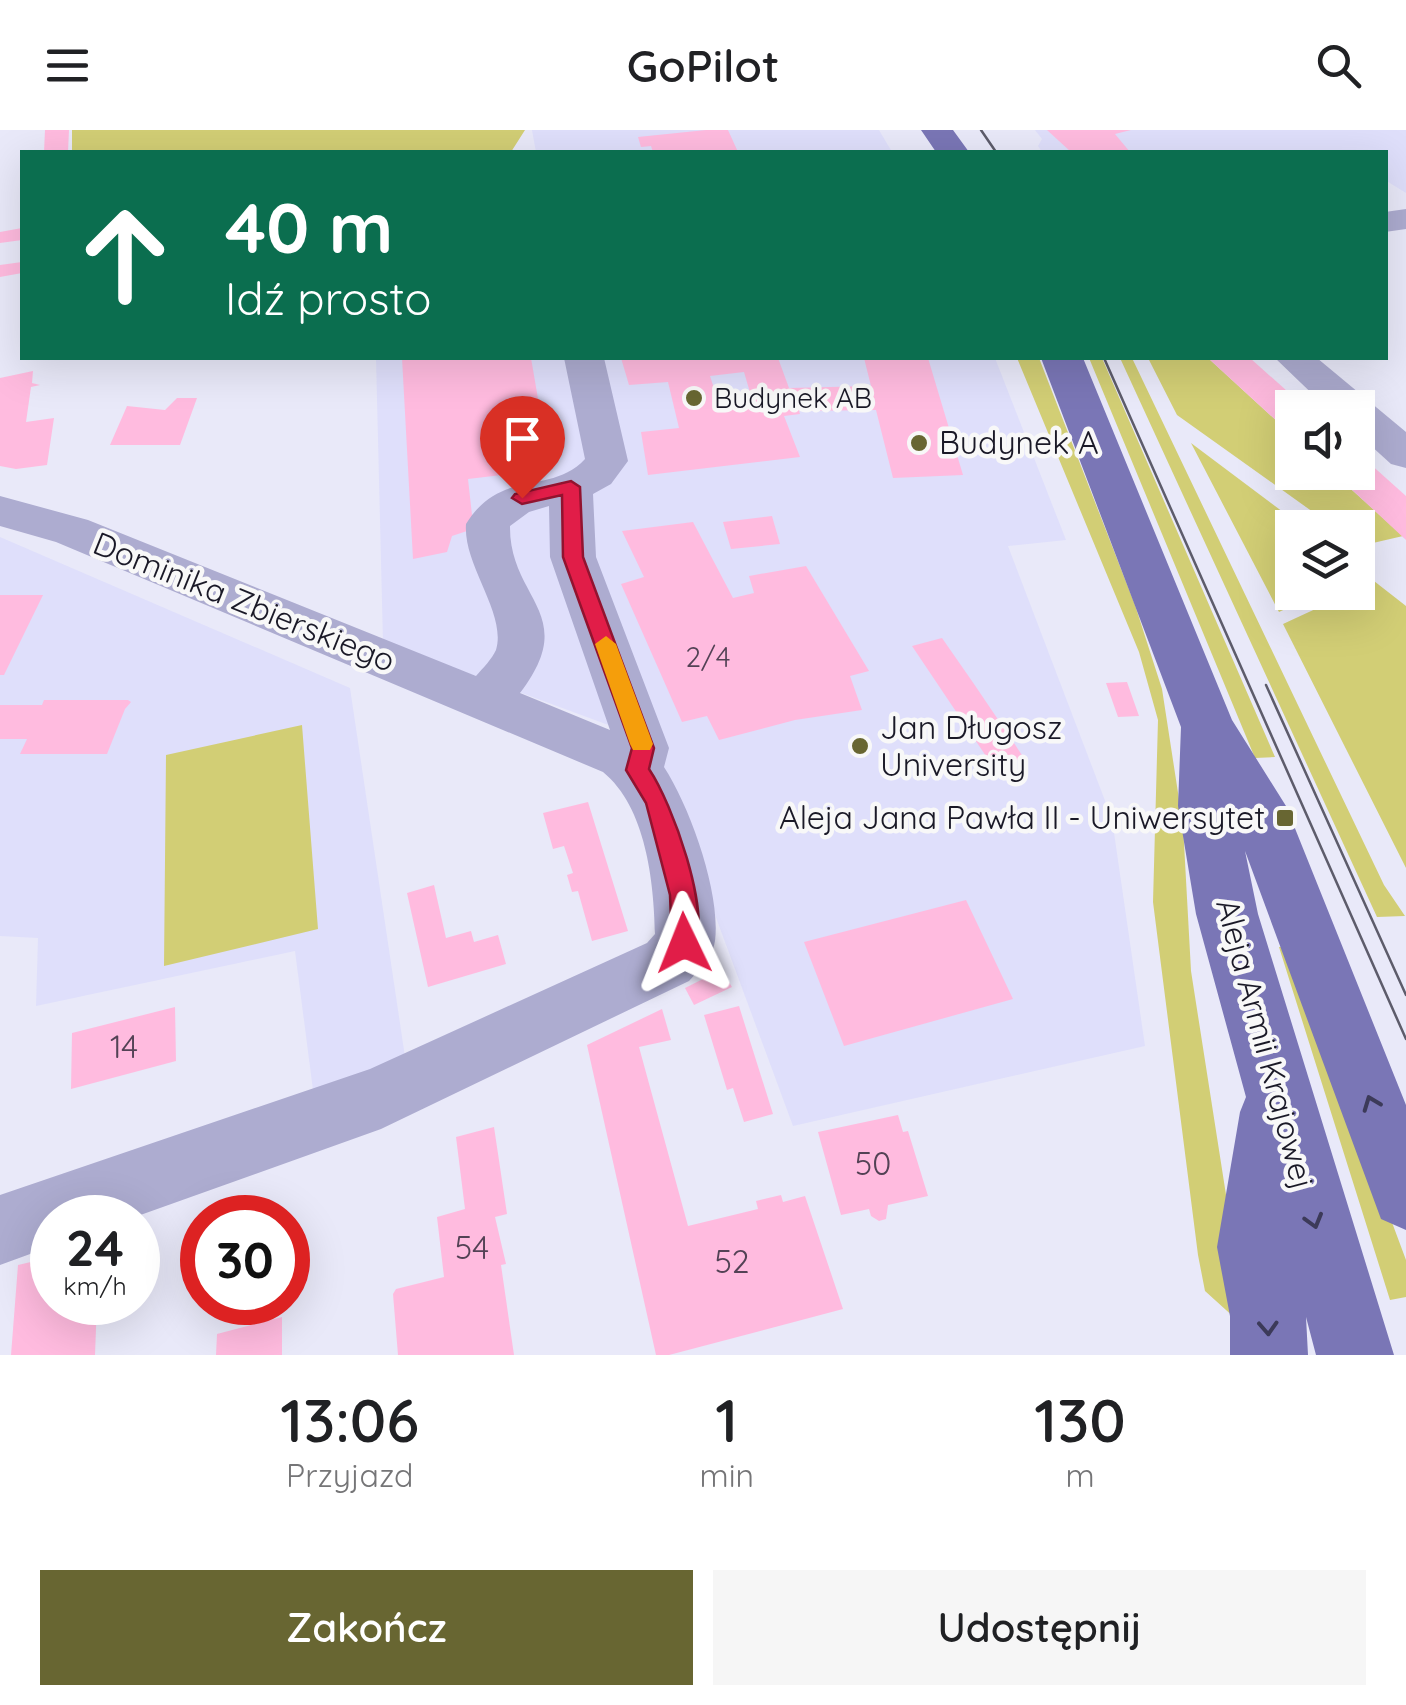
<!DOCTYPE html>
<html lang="pl">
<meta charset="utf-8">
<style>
:root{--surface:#fff;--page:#f6f6f6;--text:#202124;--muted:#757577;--accent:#686632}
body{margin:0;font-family:Quicksand,sans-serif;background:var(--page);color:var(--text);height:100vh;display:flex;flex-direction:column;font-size:38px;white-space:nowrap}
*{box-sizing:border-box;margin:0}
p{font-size:32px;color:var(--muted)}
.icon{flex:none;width:55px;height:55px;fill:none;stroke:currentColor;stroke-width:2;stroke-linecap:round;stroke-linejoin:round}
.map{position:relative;height:1225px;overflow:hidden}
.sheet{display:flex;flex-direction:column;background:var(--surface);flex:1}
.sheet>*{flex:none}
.hud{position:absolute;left:20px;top:20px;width:1368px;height:210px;border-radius:0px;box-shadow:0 10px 40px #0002;background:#0b6e4f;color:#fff;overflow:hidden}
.controls{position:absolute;left:1275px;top:260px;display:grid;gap:20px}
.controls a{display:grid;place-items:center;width:100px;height:100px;border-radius:0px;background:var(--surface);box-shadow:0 10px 40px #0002;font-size:50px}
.speed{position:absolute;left:30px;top:1065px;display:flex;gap:20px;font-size:50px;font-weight:700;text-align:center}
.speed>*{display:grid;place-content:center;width:130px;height:130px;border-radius:50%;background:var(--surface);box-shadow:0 10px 40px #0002;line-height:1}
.speed small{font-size:25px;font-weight:400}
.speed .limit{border:15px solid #d22;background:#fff;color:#111}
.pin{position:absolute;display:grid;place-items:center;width:85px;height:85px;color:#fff;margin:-102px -42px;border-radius:50% 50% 50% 0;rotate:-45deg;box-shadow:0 0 10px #0007}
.pin .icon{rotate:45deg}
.me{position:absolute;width:110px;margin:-55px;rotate:358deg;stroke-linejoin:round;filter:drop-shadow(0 0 8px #0008)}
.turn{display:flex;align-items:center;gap:35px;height:210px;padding:0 40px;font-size:45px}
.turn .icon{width:130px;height:130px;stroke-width:2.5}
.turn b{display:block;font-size:70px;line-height:85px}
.eta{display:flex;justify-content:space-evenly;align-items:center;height:170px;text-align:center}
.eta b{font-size:60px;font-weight:600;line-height:70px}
.action{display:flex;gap:20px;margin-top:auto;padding:20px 40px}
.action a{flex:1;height:115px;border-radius:0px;background:var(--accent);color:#fff;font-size:40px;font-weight:600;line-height:115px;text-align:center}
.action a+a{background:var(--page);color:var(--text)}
header{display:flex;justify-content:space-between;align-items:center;height:130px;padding:0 40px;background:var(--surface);font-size:45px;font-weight:600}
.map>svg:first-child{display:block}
.built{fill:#dfdffb}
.green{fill:#d2ce75}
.building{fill:#ffbbdf;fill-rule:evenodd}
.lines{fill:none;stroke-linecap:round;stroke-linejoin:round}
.minor{fill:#adacd0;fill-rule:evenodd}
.major{fill:#7a76b6;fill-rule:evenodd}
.tram{stroke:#5d5c6b;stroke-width:2.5}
.oneway{stroke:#3c3a59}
.route{fill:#e11d48;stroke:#92132f;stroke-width:2.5}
.slow{fill:#f59e0b}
.poi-dot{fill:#686632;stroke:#f8f8f8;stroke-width:4}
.labels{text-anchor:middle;stroke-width:9;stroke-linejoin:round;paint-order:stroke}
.far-poi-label{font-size:28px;fill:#1a1927;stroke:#f8f8f8;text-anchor:start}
.number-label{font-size:28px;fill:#534255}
.poi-label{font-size:32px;fill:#1a1927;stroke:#f8f8f8;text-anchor:start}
.street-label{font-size:32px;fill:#1a1927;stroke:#f8f8f8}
.near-number-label{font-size:32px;fill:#534255}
</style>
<header><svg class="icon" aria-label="menu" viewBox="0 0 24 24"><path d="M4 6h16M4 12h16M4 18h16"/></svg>GoPilot<svg class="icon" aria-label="search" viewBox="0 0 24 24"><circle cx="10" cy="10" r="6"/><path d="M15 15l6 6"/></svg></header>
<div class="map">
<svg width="1406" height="1225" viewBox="0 0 1406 1225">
<rect width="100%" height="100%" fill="#e9e9f9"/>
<path class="built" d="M 532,0 L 879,0 L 892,22 L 536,22 Z
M 1035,0 L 1406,0 L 1406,63 L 1385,50 L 1385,22 L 1042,22 L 1038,16 L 1042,9 Z
M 376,228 L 995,228 L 1066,410 L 1008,416 L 1112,689 L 1145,916 L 793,996 L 677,682 L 622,600 L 383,512 Z
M 0,407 L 350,558 L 405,927 L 313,960 L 295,821 L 36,876 L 38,808 L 0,806 Z"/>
<path class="green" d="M 72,0 L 525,0 L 511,22 L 72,22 Z
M 1017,228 L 1039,228 L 1135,475 L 1162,559 L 1183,695 L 1191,841 L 1247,1199 L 1205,1161 L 1198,1125 L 1153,772 L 1158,590 L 1139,522 Z
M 1089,228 L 1102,228 L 1275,627 L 1255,628 Z
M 1120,228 L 1132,228 L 1384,755 L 1405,786 L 1377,787 Z
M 1148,228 L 1208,228 L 1292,305 L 1292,342 L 1333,343 L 1403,406 L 1360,416 L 1358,398 L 1334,397 L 1177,285 Z
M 1191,313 L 1303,397 L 1292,398 L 1292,462 L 1319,463 L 1279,482 Z
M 1374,451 L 1406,476 L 1406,738 L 1283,494 L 1350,463 L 1358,462 L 1358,459 Z
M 302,595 L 318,799 L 164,836 L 166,625 Z
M 1289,816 L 1406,1130 L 1406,1167 L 1390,1170 L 1279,817 Z"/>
<path class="building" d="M 45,0 L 69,0 L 68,22 L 44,22 Z
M 706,0 L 728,0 L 738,22 L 653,22 L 651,16 L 641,17 L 638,7 Z
M 1047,0 L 1131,0 L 1115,4 L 1130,22 L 1071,22 Z
M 22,98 L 22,110 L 0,113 L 0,102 Z
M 22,132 L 22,143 L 0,147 L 0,135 Z
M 402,228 L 531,228 L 547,321 L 525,324 L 527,342 L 468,349 L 473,394 L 470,400 L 452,406 L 447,422 L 413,429 Z
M 621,228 L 778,228 L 789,258 L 871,256 L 864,228 L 928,228 L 963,345 L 893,348 L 876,280 L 799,281 L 800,284 L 784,286 L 800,327 L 648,345 L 641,302 L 679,298 L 668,252 L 629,255 ZM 744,242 L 754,276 L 721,280 L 710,246 Z
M 1208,228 L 1250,228 L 1306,278 L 1292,278 L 1292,305 Z
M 33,241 L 32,253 L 40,255 L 31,257 L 26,292 L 54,288 L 47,335 L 16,339 L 0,336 L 0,248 Z
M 177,268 L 197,268 L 180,315 L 110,315 L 127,276 L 165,280 Z
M 1358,323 L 1406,366 L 1406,410 L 1333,342 L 1358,342 Z
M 772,386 L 780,414 L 731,419 L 723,392 Z
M 693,392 L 733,468 L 754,463 L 749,446 L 806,436 L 869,541 L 850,546 L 862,580 L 795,590 L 719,610 L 707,586 L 682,592 L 621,454 L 644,447 L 622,401 Z
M 0,465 L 43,465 L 4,545 L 0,545 Z
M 942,508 L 974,554 L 1024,628 L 994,638 L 912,516 Z
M 1127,552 L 1139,586 L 1118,587 L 1106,553 Z
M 44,570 L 128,570 L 131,572 L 125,579 L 107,624 L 20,624 L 27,609 L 0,609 L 0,575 L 42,575 Z
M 588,672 L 628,801 L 592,811 L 578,761 L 572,762 L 567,745 L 573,743 L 564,716 L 553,719 L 543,683 Z
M 434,755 L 446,808 L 471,801 L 474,812 L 498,805 L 506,834 L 428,857 L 407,763 Z
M 966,770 L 1013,869 L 844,916 L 804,812 Z
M 721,840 L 732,857 L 694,875 L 685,858 Z
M 739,876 L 773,984 L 744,992 L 733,958 L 727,960 L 704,885 Z
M 175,877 L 176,931 L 71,959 L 72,903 Z
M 662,879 L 671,910 L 639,917 L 688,1096 L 758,1079 L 756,1071 L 781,1065 L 783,1072 L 805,1066 L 843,1179 L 669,1225 L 656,1225 L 587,915 Z
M 898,985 L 903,1002 L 908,1001 L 928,1066 L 888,1075 L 886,1089 L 879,1091 L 871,1086 L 869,1079 L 841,1085 L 818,1002 Z
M 494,997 L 507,1084 L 495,1087 L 506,1134 L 501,1135 L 514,1225 L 398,1225 L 393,1164 L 396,1159 L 444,1147 L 437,1087 L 465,1079 L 456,1007 Z
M 52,1127 L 52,1172 L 97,1172 L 95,1225 L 11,1225 L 18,1135 Z
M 282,1187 L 282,1225 L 216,1225 L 217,1204 Z"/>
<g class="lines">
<path class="minor" d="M 1406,79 L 1406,99 L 1385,102 L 1385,82 Z
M 564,228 L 604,228 L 628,331 L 611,354 L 593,364 L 596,427 L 669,618 L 664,637 C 690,677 721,763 715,811 C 713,827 699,840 689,851 L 381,999 L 132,1088 L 52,1088 L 52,1116 L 0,1135 L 0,1065 L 370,939 L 647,813 L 655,804 C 654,752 646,677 603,642 L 56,412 L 0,396 L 0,366 L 88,390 L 476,546 C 483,538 492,529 496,520 C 507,483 463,436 466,394 C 501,337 551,366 585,329 ZM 549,376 L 550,427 L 610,600 L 520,563 C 581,483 509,470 510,396 L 529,382 Z
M 1275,228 L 1317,228 L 1406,302 L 1406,338 L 1391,334 L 1358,304 L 1358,278 L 1327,278 Z"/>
<path class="major" d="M 921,0 L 953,0 L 969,22 L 936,22 Z
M 1041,228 L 1083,228 L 1232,590 L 1286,676 L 1406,975 L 1406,1100 L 1381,1089 L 1245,721 L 1258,784 L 1394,1225 L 1316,1225 L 1306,1187 L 1308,1225 L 1230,1225 L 1230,1186 L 1217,1117 L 1240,982 L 1246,967 L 1196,784 L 1178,676 L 1181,597 Z"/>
<path class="tram" d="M 981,0 L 996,22
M 1104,228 L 1406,909
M 1266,555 L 1406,865"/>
</g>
<defs><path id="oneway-chevron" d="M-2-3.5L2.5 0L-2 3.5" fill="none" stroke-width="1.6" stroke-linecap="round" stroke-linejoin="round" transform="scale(2.5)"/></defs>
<g class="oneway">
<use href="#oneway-chevron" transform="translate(1371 973) rotate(-111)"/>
<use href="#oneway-chevron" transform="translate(1314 1091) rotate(74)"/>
<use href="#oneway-chevron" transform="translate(1268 1198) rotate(87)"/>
</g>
<path class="route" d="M 571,351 L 580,357 L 583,427 L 654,618 L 649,639 C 672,673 712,782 694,821 L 684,824 L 675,821 L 672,813 L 670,765 L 646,673 L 626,640 L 632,618 L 563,427 L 562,365 L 522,374 L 512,368 L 515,364 Z"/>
<path class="slow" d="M 606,506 L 616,514 L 653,614 L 650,620 L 633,620 L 630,614 L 595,514 Z"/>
<g class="poi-dot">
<circle cx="694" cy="268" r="10"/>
<circle cx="919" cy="313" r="10"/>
<circle cx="860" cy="616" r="10"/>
<rect x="1275" y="678" width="20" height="20" rx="5"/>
</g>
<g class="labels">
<g class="far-poi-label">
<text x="714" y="278">Budynek AB</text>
</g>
<g class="number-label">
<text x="708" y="537">2/4</text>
</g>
<g class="poi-label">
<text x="939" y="324">Budynek A</text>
<text x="880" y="609">Jan Długosz<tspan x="880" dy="37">University</tspan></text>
<text x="1265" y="699" text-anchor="end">Aleja Jana Pawła II - Uniwersytet</text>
</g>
<g class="street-label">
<text transform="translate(244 472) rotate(22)" y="11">Dominika Zbierskiego</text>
<text transform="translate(1265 914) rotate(75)" y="11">Aleja Armii Krajowej</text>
</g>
<g class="near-number-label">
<text x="124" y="928">14</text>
<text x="873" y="1045">50</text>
<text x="472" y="1129">54</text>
<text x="732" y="1143">52</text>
</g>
</g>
</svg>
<div class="controls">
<a><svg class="icon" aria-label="sound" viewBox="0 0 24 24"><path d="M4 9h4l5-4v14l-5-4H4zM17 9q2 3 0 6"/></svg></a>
<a><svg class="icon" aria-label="layers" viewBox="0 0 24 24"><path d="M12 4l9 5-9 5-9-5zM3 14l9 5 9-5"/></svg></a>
</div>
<div class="speed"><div>24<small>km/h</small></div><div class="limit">30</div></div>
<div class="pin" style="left:522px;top:368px;background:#d93025"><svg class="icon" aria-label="arrive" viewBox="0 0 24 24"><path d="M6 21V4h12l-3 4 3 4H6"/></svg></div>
<svg class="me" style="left:684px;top:813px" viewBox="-20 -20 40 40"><path d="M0-17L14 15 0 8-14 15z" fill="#e11d48" stroke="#fff" stroke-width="4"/></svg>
<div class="hud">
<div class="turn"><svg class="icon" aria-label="ahead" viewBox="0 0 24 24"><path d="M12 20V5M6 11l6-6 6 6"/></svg><div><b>40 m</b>Idź prosto</div></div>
</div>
</div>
<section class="sheet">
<div class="eta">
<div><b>13:06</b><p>Przyjazd</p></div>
<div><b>1</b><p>min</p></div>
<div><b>130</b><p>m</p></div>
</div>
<div class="action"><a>Zakończ</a><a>Udostępnij</a></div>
</section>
